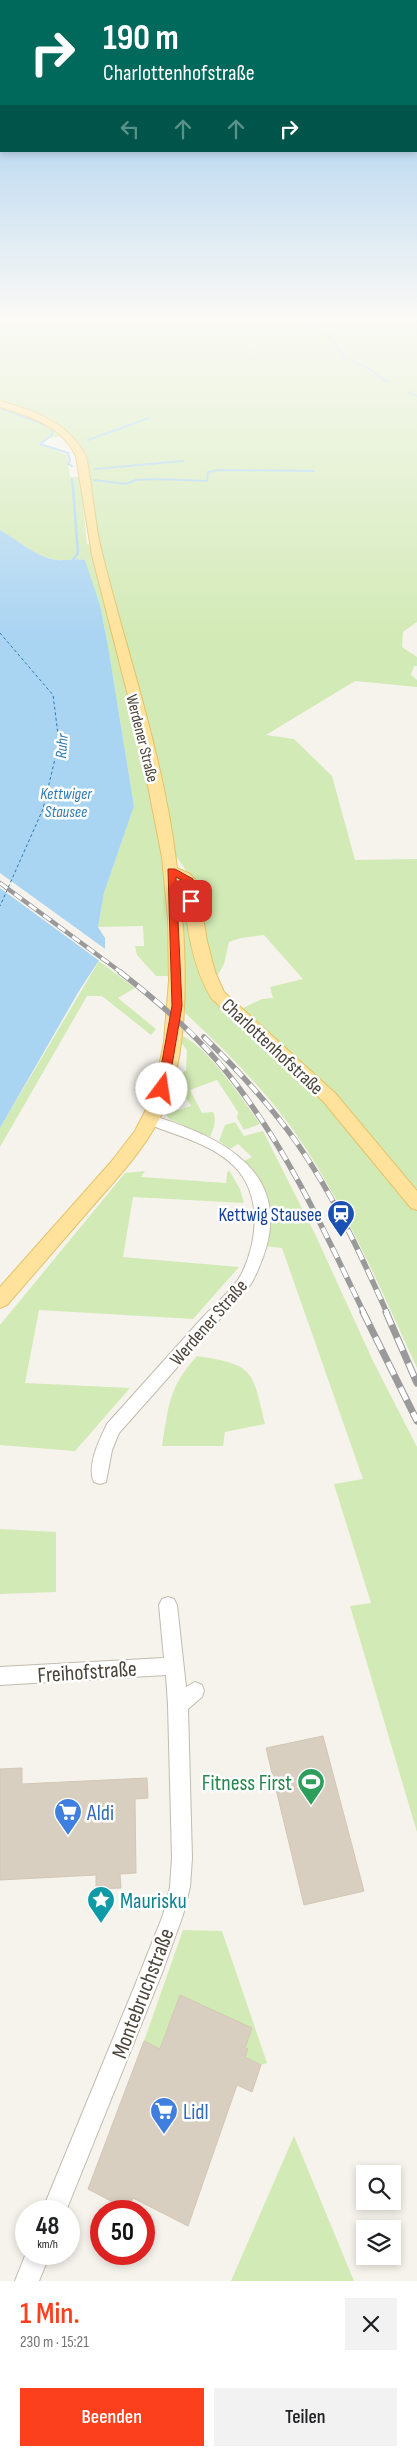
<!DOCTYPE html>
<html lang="de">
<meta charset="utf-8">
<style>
:root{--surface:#fff;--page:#f2f2f2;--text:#202124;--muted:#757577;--accent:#fc3f1d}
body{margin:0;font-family:"Sofia Sans Condensed",sans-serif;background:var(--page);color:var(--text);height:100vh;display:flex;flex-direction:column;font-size:19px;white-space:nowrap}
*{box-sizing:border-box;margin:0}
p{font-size:16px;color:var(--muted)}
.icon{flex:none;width:28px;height:28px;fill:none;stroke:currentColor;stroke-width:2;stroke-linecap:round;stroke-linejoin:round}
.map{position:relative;height:2281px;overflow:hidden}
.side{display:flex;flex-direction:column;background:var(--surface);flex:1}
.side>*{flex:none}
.banner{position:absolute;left:0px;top:0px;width:418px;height:152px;box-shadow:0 2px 8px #0003;background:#00695c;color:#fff;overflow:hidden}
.tools{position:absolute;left:356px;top:2165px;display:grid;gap:10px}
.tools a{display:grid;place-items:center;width:45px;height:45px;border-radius:0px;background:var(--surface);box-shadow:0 2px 8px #0003;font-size:25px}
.speed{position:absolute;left:15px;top:2200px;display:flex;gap:10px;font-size:25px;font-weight:700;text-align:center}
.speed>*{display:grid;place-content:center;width:65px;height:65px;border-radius:50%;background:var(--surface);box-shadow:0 2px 8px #0003;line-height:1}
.speed small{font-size:12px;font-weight:400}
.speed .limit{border:8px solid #d22;background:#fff;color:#111}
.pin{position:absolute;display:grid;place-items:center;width:42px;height:42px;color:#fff;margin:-21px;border-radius:10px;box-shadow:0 2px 8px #0006}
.me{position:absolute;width:55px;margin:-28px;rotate:14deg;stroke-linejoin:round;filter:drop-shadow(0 0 4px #0008)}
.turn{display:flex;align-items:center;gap:18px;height:105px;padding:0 20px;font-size:22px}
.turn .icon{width:65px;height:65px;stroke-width:2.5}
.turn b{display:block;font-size:35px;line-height:42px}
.lanes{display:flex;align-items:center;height:48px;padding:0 20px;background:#0003;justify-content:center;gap:25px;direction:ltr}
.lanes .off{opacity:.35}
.round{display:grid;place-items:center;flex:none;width:52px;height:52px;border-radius:0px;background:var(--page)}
.overview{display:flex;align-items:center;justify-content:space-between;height:85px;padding:0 20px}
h1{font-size:30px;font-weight:600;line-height:38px;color:var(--accent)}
.primary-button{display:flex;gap:10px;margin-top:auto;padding:10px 20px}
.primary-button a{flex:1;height:58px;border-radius:0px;background:var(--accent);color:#fff;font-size:20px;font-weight:600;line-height:58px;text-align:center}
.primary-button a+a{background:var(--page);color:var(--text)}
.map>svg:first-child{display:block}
.green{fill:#d2eab5}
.water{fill:#a9d4f2}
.pier{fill:#f6f3ec}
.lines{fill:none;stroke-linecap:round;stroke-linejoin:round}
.stream-far1{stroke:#a9d4f2;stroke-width:2}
.stream{stroke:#a9d4f2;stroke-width:2.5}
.ferry{stroke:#2e7ab2;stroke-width:1;stroke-dasharray:3 2.5;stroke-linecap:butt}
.building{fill:#d8cfc1;stroke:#d3c7b4}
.minor-casing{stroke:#c2bbae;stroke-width:2}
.major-casing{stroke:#e6c16a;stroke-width:2}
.minor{fill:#fff;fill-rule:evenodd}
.major{fill:#ffe39c;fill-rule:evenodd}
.rail-far2-casing{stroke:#9a9a9a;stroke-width:4.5}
.rail-far1-casing{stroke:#9a9a9a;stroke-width:5.5}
.rail-casing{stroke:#9a9a9a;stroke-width:7}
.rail-far2{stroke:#fff;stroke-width:3;stroke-dasharray:9;stroke-linecap:butt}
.rail-far1{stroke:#fff;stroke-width:4;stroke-dasharray:11;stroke-linecap:butt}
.rail{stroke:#fff;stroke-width:5;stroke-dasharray:14;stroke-linecap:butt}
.route{fill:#fc3f1d;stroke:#a42913}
.labels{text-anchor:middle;stroke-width:5;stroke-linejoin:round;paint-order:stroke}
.far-street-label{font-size:16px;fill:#4b4439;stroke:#fff}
.far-water-label{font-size:16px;font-style:italic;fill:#2e7ab2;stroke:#fff}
.street-label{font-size:19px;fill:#4b4439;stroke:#fff}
.transit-label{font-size:19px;fill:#164399;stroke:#fff;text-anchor:end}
.near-street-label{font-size:22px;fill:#4b4439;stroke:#fff}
.near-leisure-label{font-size:22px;fill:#27864d;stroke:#fff;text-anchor:end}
.near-shop-label{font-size:22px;fill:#366cbe;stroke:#fff;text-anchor:start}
.near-culture-label{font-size:22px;fill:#0d838f;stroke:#fff;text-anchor:start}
</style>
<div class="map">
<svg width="417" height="2281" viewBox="0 0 417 2281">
<rect width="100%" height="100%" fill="#f6f3ec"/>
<path class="green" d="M 0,319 L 417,319 L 417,622 L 403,632 L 402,647 L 417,657 L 417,666 L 414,666 L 411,675 L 417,680 L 417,687 L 355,681 L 266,735 L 294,739 L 332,776 L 355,860 L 417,859 L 417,1198 L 239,1010 L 262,999 L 273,998 L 270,987 L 303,979 L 264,935 L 241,938 L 229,942 L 224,964 L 215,980 L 192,879 L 173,852 L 96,544 L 78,444 L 72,436 C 62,436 45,437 38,444 L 67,455 L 70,477 L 80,477 L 87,544 L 90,545 L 153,791 L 165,871 L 169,976 L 156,976 L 137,955 L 135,946 L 144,946 L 143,926 L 98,927 L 104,893 L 134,806 L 108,646 L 100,605 L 84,560 C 75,558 66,561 57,560 C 37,558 17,539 0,530 Z
M 180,887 L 210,989 L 325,1098 L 417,1211 L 417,1368 C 384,1296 352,1222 310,1155 C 277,1102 231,1055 185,1013 Z
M 99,961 L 135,988 L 118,998 L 156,1029 L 151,1035 L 102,996 L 87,996 L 0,1147 L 0,1128 Z
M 180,1035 C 204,1042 245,1102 260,1124 L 244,1130 L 237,1118 L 238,1112 L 217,1080 L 190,1090 L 202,1113 L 213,1112 C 217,1120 214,1128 210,1137 L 169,1119 L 166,1114 L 191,1106 L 180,1089 L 178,1077 L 186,1070 L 187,1050 L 180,1041 Z
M 235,1122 L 244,1136 L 263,1131 L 315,1234 L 373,1361 L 417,1447 L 417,1832 L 350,1606 L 371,1603 L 334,1484 L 363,1479 L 282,1248 L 263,1246 L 264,1243 L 242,1162 L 252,1157 L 238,1144 L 230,1149 L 219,1141 L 225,1125 Z
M 229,1170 L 240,1189 L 244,1203 L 133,1197 L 123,1257 L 239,1267 L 193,1319 L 39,1310 L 25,1383 L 130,1388 L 75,1451 L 0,1445 L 0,1325 L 125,1173 L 145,1171 L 141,1177 L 226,1183 L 227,1173 Z
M 197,1356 C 255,1365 252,1370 265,1424 L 225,1432 L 223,1446 L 162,1446 C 169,1405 168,1388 197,1356 Z
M 0,1529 L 56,1532 L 56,1592 L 0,1594 Z
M 183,1930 L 222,1931 L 267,2063 L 261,2065 L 245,2057 L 248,2050 L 245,2048 L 251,2028 L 180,1995 L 160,2049 L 144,2041 Z
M 294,2136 L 354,2281 L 231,2281 Z"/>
<path class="water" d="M 0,530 C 17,539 37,558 57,560 C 66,561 75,558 85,560 L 100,605 L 108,646 L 134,806 L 104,893 L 98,927 L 105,938 L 105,951 L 79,991 L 0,1128 Z"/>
<path class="pier" d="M 0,873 L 108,951 L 101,962 L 0,888 Z"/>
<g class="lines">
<path class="stream-far1" d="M 302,319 L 330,335 L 345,358 L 370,369 L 387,382
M 408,392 L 417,396
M 0,408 L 53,428 L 52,435 L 40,444 L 68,453 L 70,461 L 68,464 L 72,466
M 88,440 L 149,418
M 95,469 L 183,461
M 72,479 L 73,490
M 94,480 L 126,484 L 136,480 L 156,479 L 207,481 L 208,472 L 219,470 L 314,471"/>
<path class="stream" d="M 73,488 L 78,553 L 73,560"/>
<path class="ferry" d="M 0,633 L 53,695 L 59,742 L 43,809 L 0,906"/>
</g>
<path class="building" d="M 323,1736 L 364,1891 L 304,1905 L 266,1748 Z
M 22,1768 L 22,1784 L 147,1778 L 148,1798 L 135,1799 L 136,1873 L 120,1874 L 121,1888 L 96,1889 L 96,1875 L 0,1880 L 0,1769 Z
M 180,1995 L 252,2028 L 245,2048 L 248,2049 L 245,2057 L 261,2065 L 252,2092 L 237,2085 L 188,2226 L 133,2198 L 128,2210 L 88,2189 L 144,2041 L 160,2049 Z"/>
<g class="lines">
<defs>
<path id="minor" d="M 150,1115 C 238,1141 305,1184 251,1284 L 119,1433 L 112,1450 L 106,1482 L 100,1484 L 94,1482 C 86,1466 100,1439 107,1424 C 139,1388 171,1353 203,1317 C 215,1304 233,1290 241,1275 C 258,1241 263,1194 233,1165 C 210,1143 175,1135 145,1123 L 143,1120 L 145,1117 Z
M 168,1597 L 174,1599 L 177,1605 L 186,1687 L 195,1682 L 202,1685 L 204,1691 L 202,1697 L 188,1709 L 192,1858 L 190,1887 L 183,1915 L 162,1973 L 66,2211 L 42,2211 L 140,1973 L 163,1915 L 170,1887 L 172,1858 L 168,1705 L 166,1675 L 0,1685 L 0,1667 L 164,1658 L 159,1605 L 162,1599 Z
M 26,2253 L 50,2254 L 39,2281 L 15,2281 Z"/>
<path id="major" d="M 0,401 C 35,411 68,422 86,456 C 93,489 94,524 103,557 C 129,660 165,762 177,868 L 190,874 L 197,882 L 207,941 L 215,972 L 224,992 L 335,1093 L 417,1191 L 417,1210 L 411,1208 L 323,1101 L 212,999 C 191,966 186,921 183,883 L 179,879 C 186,945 191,1043 166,1104 C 150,1144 119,1176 91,1208 C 63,1240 35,1273 7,1305 L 0,1308 L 0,1287 L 111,1162 L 135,1131 L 153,1096 L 164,1042 L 169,981 L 168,919 L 162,857 L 138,735 L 92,555 L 76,456 C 61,425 31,417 0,407 Z"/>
</defs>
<use href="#minor" class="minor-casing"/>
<use href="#major" class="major-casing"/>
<use href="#minor" class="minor"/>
<use href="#major" class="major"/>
<defs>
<path id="rail-far2" d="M 0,883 L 122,973"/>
<path id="rail-far1" d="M 120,972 C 164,1006 206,1043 239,1088 C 291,1157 326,1235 364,1313
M 204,1037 C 238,1070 270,1105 297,1143 C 334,1196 361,1255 387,1313"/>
<path id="rail" d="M 363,1312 L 417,1421
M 386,1312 L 417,1383"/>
</defs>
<use href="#rail-far2" class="rail-far2-casing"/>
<use href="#rail-far1" class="rail-far1-casing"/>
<use href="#rail" class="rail-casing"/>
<use href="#rail-far2" class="rail-far2"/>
<use href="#rail-far1" class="rail-far1"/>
<use href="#rail" class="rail"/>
</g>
<linearGradient id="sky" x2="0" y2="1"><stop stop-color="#8fc1ec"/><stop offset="0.5" stop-color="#fbfaf6"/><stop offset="1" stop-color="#fbfaf6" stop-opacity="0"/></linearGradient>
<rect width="417" height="639" fill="url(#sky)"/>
<path class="route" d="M 168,869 L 175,869 L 193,879 L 196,901 L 188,903 L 185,882 L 176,877 L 182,1006 L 168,1089 L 162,1092 L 157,1089 L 172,1006 Z"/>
<defs>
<symbol id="station-pin" viewBox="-11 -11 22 30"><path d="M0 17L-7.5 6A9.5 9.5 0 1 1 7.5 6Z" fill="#1a4fb4" stroke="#fff"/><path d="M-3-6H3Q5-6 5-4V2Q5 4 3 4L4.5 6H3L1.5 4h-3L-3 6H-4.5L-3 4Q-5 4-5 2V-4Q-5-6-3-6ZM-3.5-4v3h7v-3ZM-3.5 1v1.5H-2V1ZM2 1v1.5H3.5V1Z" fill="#fff"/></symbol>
<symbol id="stadium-pin" viewBox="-11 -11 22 30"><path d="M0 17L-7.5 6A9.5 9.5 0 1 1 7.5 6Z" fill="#2e9e5b" stroke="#fff"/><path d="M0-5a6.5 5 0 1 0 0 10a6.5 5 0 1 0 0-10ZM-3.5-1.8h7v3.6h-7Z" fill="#fff"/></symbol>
<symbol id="supermarket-pin" viewBox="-11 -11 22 30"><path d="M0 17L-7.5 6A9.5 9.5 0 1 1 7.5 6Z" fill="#3f7fe0" stroke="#fff"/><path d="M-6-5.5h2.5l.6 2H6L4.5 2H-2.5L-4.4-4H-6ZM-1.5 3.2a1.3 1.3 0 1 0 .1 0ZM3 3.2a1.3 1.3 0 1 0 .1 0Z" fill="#fff"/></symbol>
<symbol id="sight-pin" viewBox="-11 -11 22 30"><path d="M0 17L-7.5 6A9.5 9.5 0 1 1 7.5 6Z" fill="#0f9aa8" stroke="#fff"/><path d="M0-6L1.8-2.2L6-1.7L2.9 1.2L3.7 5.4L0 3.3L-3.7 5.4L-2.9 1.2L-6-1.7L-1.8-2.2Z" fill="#fff"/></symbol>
</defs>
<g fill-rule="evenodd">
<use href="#station-pin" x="325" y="1198" width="32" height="43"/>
<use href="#stadium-pin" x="295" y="1766" width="32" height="43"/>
<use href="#supermarket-pin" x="52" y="1796" width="32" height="43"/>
<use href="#sight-pin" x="85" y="1884" width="32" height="43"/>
<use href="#supermarket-pin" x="148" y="2095" width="32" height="43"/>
</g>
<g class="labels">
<g class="far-street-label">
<text transform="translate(143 738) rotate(76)" y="6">Werdener Straße</text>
</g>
<g class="far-water-label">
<text transform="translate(61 746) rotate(-86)" y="6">Ruhr</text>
<text x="66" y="799">Kettwiger<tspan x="66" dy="18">Stausee</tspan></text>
</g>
<g class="street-label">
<text transform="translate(273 1046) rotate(43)" y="7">Charlottenhofstraße</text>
<text transform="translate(208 1322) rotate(-49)" y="7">Werdener Straße</text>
</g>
<g class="transit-label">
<text x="322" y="1221">Kettwig Stausee</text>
</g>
<g class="near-street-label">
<text transform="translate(87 1671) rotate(-4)" y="8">Freihofstraße</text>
<text transform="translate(142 1993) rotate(-69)" y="8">Montebruchstraße</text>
</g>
<g class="near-leisure-label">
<text x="292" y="1790">Fitness First</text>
</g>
<g class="near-shop-label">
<text x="87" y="1820">Aldi</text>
<text x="183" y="2119">Lidl</text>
</g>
<g class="near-culture-label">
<text x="120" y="1908">Maurisku</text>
</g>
</g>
</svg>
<div class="tools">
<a><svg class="icon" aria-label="search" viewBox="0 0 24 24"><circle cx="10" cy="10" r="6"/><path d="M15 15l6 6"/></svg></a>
<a><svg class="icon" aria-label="layers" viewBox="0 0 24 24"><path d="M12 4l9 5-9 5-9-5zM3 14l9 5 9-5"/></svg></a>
</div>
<div class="speed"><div>48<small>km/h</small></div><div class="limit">50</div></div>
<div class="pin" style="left:191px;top:901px;background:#d93025"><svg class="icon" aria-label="arrive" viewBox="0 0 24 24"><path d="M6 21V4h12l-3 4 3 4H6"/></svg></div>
<svg class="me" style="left:162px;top:1089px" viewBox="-20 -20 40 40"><circle r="19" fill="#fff"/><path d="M0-13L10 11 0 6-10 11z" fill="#fc3f1d"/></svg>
<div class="banner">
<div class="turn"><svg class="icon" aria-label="right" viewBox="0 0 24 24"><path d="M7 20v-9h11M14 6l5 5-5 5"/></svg><div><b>190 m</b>Charlottenhofstraße</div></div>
<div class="lanes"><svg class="icon off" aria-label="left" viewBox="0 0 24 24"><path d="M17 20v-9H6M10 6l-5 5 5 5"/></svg><svg class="icon off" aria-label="ahead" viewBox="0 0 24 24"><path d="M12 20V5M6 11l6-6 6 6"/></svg><svg class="icon off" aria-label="ahead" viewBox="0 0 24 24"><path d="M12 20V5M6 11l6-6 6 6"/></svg><svg class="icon" aria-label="right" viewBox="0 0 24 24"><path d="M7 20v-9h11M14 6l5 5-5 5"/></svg></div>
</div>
</div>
<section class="side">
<div class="overview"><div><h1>1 Min.</h1><p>230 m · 15:21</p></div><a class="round"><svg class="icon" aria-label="close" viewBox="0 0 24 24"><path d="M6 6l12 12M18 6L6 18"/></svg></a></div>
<div class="primary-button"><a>Beenden</a><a>Teilen</a></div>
</section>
